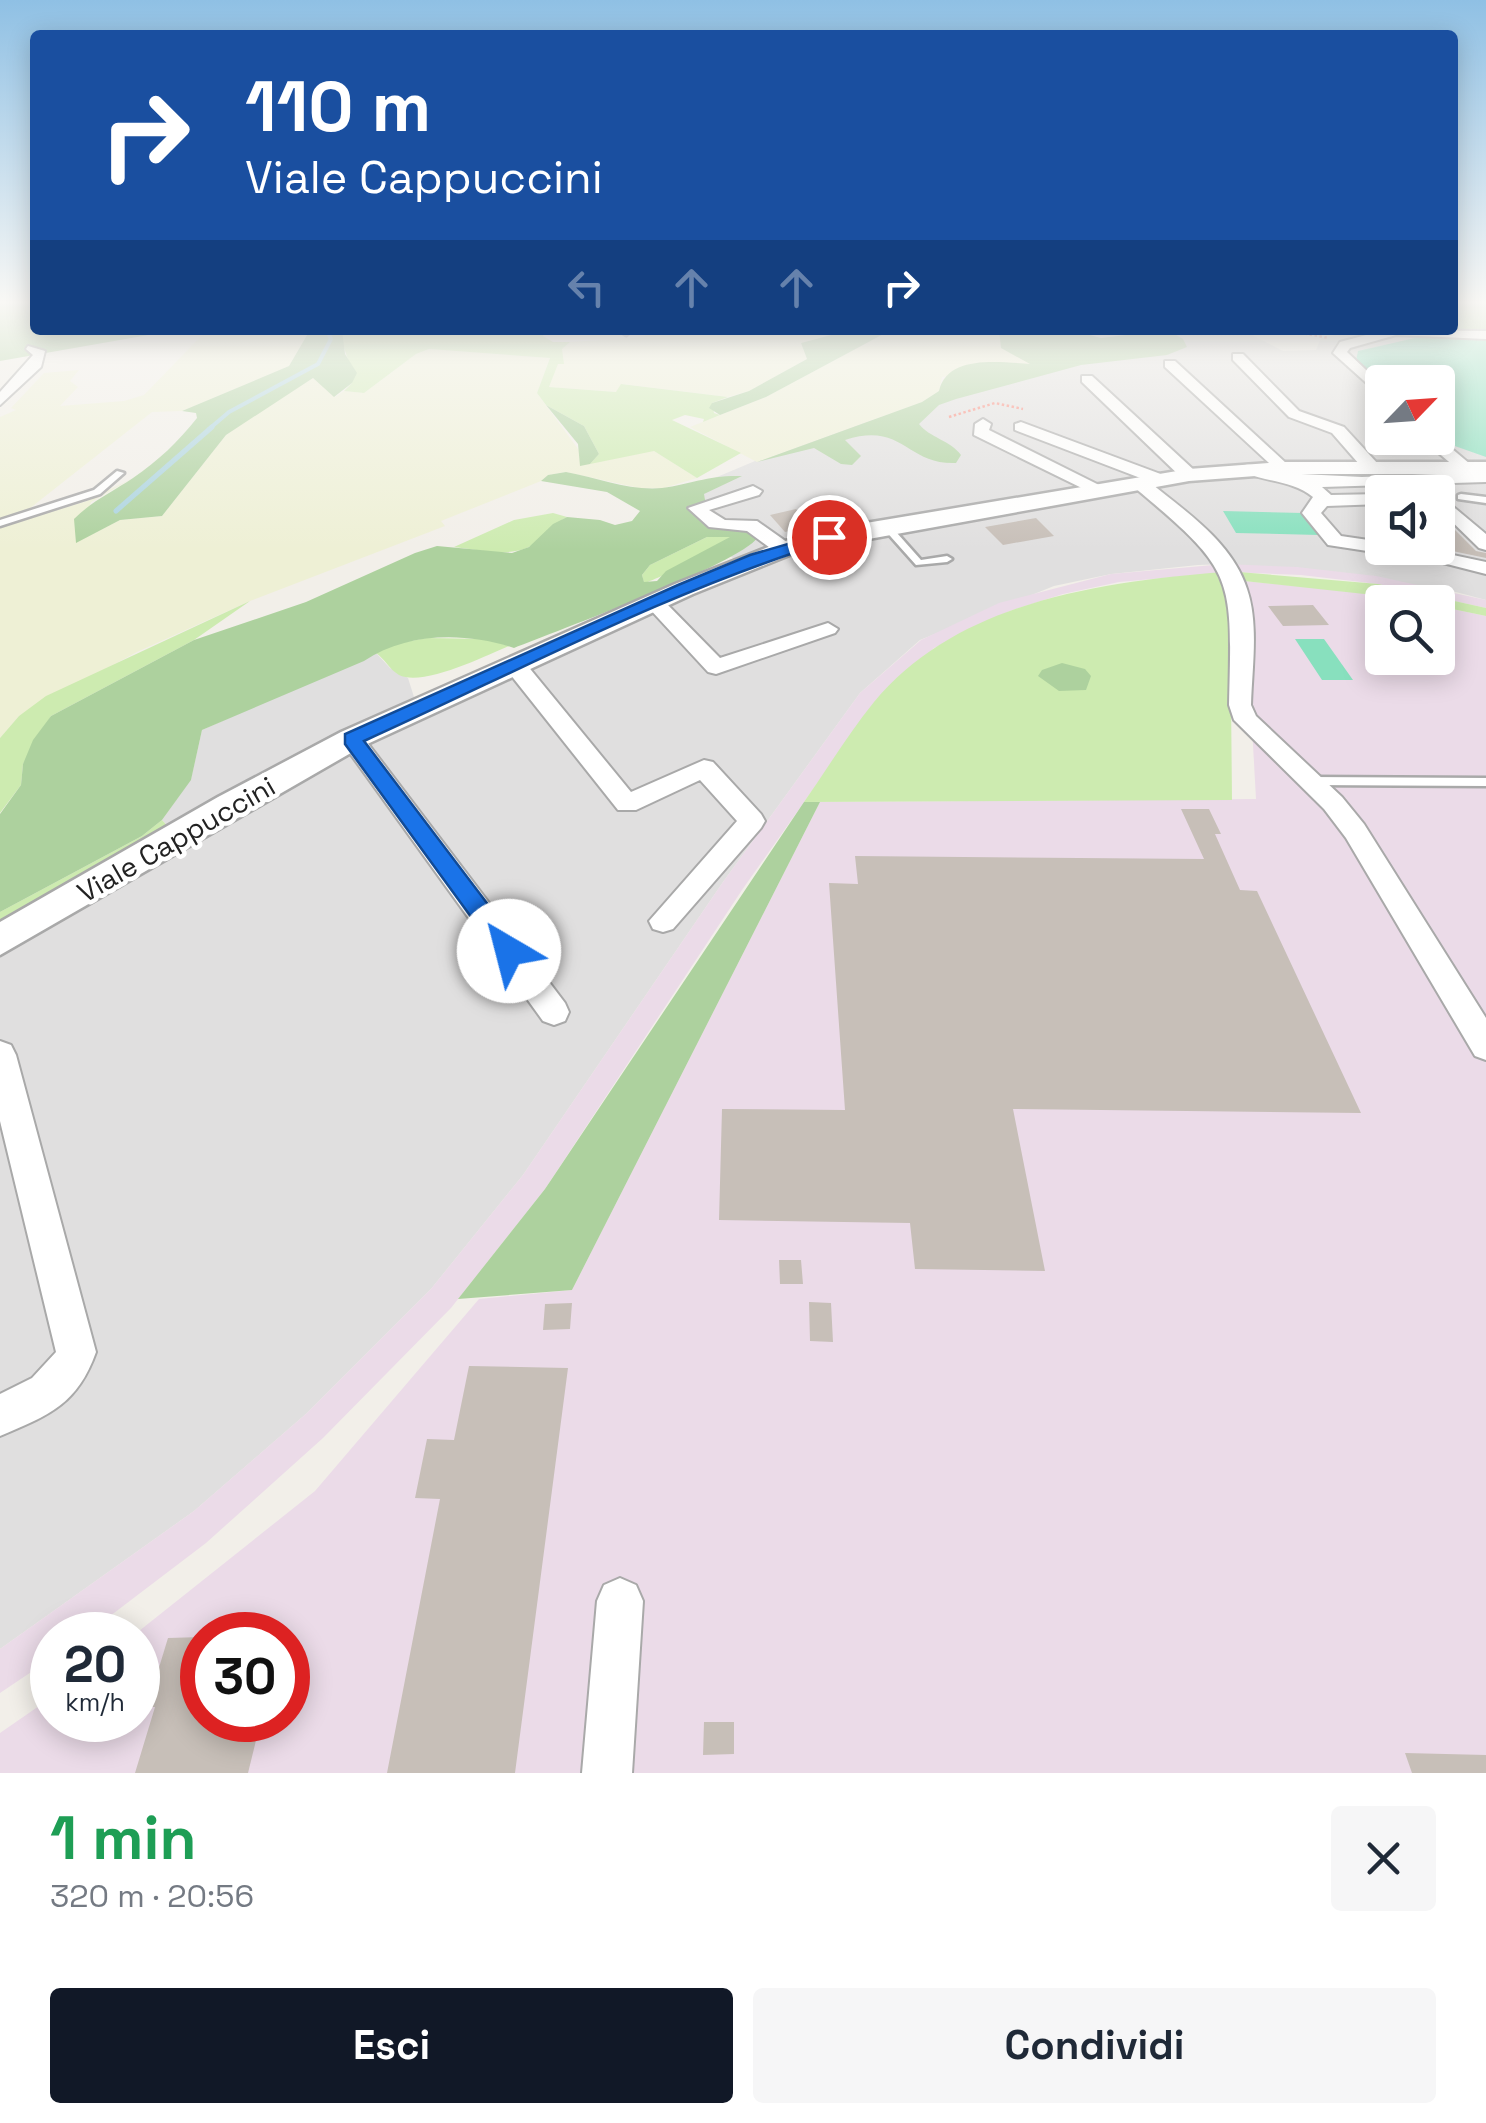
<!DOCTYPE html>
<html lang="it">
<meta charset="utf-8">
<style>
:root{--surface:#fff;--page:#f6f6f7;--text:#1f2937;--muted:#747a83;--accent:#111827}
body{margin:0;font-family:"Space Grotesk",sans-serif;background:var(--page);color:var(--text);height:100vh;display:flex;flex-direction:column;font-size:38px;white-space:nowrap}
*{box-sizing:border-box;margin:0}
p{font-size:32px;color:var(--muted)}
.icon{flex:none;width:55px;height:55px;fill:none;stroke:currentColor;stroke-width:2;stroke-linecap:round;stroke-linejoin:round}
.map{position:relative;height:1773px;overflow:hidden}
.sheet{display:flex;flex-direction:column;background:var(--surface);flex:1}
.sheet>*{flex:none}
.top-card{position:absolute;left:30px;top:30px;width:1428px;height:305px;border-radius:10px;box-shadow:0 5px 25px #0003;background:#1a4fa0;color:#fff;overflow:hidden}
.needle{width:65px;rotate:65deg}
.fabs{position:absolute;left:1365px;top:365px;display:grid;gap:20px}
.fabs a{display:grid;place-items:center;width:90px;height:90px;border-radius:10px;background:var(--surface);box-shadow:0 5px 25px #0003;font-size:50px}
.speed{position:absolute;left:30px;top:1612px;display:flex;gap:20px;font-size:50px;font-weight:700;text-align:center}
.speed>*{display:grid;place-content:center;width:130px;height:130px;border-radius:50%;background:var(--surface);box-shadow:0 5px 25px #0003;line-height:1}
.speed small{font-size:25px;font-weight:400}
.speed .limit{border:15px solid #d22;background:#fff;color:#111}
.pin{position:absolute;display:grid;place-items:center;width:85px;height:85px;color:#fff;margin:-42px;border:5px solid #fff;border-radius:50%;box-shadow:0 2px 10px #0007}
.me{position:absolute;width:110px;margin:-55px;rotate:323deg;stroke-linejoin:round;filter:drop-shadow(0 0 8px #0008)}
.turn{display:flex;align-items:center;gap:35px;height:210px;padding:0 50px;font-size:45px}
.turn .icon{width:130px;height:130px;stroke-width:2.5}
.turn b{display:block;font-size:70px;line-height:85px}
.lanes{display:flex;align-items:center;height:95px;padding:0 50px;background:#0003;justify-content:center;gap:50px;direction:ltr}
.lanes .off{opacity:.35}
.round{display:grid;place-items:center;flex:none;width:105px;height:105px;border-radius:10px;background:var(--page)}
.summary{display:flex;align-items:center;justify-content:space-between;height:170px;padding:0 50px}
h1{font-size:60px;font-weight:600;line-height:75px;color:#1e9e55}
.action{display:flex;gap:20px;margin-top:auto;padding:20px 50px}
.action a{flex:1;height:115px;border-radius:10px;background:var(--accent);color:#fff;font-size:40px;font-weight:600;line-height:115px;text-align:center}
.action a+a{background:var(--page);color:var(--text)}
.map>svg:first-child{display:block}
.residential{fill:#e0dfdf;fill-rule:evenodd}
.industrial{fill:#ebdbe8;fill-rule:evenodd}
.farmland{fill:#eef0d5}
.grass{fill:#cdebb0}
.forest{fill:#add19e;fill-rule:evenodd}
.pitch{fill:#88e0be}
.lines{fill:none;stroke-linecap:round;stroke-linejoin:round}
.stream-far1{stroke:#aad3df;stroke-width:4}
.stream{stroke:#aad3df;stroke-width:5}
.building{fill:#c7bfb8}
.service-casing{stroke:#a9a9a9;stroke-width:5}
.minor-casing{stroke:#a9a9a9;stroke-width:4}
.tertiary-casing{stroke:#a9a9a9;stroke-width:5}
.path{stroke:#fa8072;stroke-width:2.5;stroke-dasharray:2.5 2.5;stroke-linecap:butt}
.service{fill:#fff;fill-rule:evenodd}
.minor{fill:#fff;fill-rule:evenodd}
.tertiary{fill:#fff;fill-rule:evenodd}
.route{fill:#1a73e8;stroke:#114b97;stroke-width:2.5}
.labels{text-anchor:middle;stroke-width:9;stroke-linejoin:round;paint-order:stroke}
.street-label{font-size:28px;fill:#222;stroke:#fff}
</style>
<div class="map">
<svg width="1486" height="1773" viewBox="0 0 1486 1773">
<rect width="100%" height="100%" fill="#f2efe9"/>
<path class="residential" d="M 1359,330 L 1486,332 L 1486,464 L 1171,475 L 852,526 L 768,547 L 735,560 L 667,498 L 812,437 L 1172,335 L 1252,335 L 1283,351 L 1316,350 L 1321,338 ZM 1382,382 L 1438,382 L 1438,438 L 1382,438 Z
M 1486,471 L 1486,600 L 1456,592 L 1225,564 L 1198,565 L 1111,574 L 1054,586 L 920,640 L 860,693 L 723,882 L 523,1175 L 431,1289 L 307,1413 L 194,1511 L 0,1649 L 0,951 L 175,849 L 428,711 L 644,613 L 800,549 L 1155,484 L 1252,472 ZM 1382,492 L 1438,492 L 1438,548 L 1382,548 Z
M 376,653 L 390,668 L 408,678 L 414,697 L 326,740 L 171,830 L 162,820 L 191,779 L 202,730 Z"/>
<path class="industrial" d="M 1225,564 L 1297,567 L 1376,576 L 1486,600 L 1486,608 L 1378,584 L 1301,575 L 1230,572 L 1119,582 L 1063,594 L 1010,611 L 934,648 L 876,700 L 742,890 L 545,1189 L 451,1308 L 323,1438 L 206,1543 L 85,1635 L 52,1635 L 52,1658 L 0,1693 L 0,1649 L 194,1511 L 307,1413 L 431,1289 L 523,1175 L 723,882 L 860,693 L 921,640 L 999,603 L 1111,574 Z
M 1244,581 L 1370,593 L 1419,602 L 1382,602 L 1382,658 L 1438,658 L 1438,606 L 1486,616 L 1486,1773 L 0,1773 L 0,1733 L 52,1697 L 52,1720 L 138,1720 L 138,1635 L 134,1635 L 315,1491 L 479,1299 L 572,1290 L 820,802 L 1256,799 ZM 202,1635 L 288,1635 L 288,1720 L 202,1720 Z"/>
<path class="farmland" d="M 207,330 L 310,330 L 289,366 L 182,411 L 152,412 L 29,509 L 0,521 L 0,417 L 16,410 L 11,408 L 44,373 L 79,370 L 70,381 L 78,387 L 60,406 L 124,401 L 144,395 Z
M 649,330 L 850,330 L 801,343 L 807,359 L 749,391 L 728,397 L 622,384 L 617,392 L 549,387 L 562,349 L 570,342 L 634,338 L 645,336 Z
M 891,330 L 999,330 L 1001,348 L 1035,365 L 942,377 L 939,391 L 922,402 L 757,462 L 690,427 L 766,397 Z
M 429,349 L 550,358 L 537,393 L 581,453 L 654,451 L 697,478 L 664,488 L 639,488 L 566,472 L 548,475 L 541,481 L 441,521 L 445,526 L 250,601 L 137,652 L 19,716 L 0,738 L 0,527 L 87,501 L 131,479 L 91,502 L 77,542 L 120,520 L 162,516 L 226,435 L 271,404 L 313,378 L 335,397 L 344,391 L 364,393 L 416,354 Z"/>
<path class="grass" d="M 342,330 L 546,330 L 543,336 L 553,342 L 570,342 L 562,349 L 564,364 L 558,364 L 549,387 L 616,392 L 621,384 L 728,397 L 712,403 L 714,413 L 720,415 L 703,422 L 704,419 L 685,415 L 672,420 L 741,453 L 697,478 L 654,451 L 590,464 L 599,454 L 584,426 L 546,405 L 537,393 L 550,358 L 429,349 L 416,354 L 364,393 L 344,391 L 352,383 C 353,362 341,351 342,330 Z
M 553,513 L 567,517 C 555,523 552,530 542,538 C 518,561 483,550 454,547 L 514,520 Z
M 707,537 L 731,537 C 718,547 656,581 644,583 L 642,575 L 650,565 Z
M 1223,572 L 1230,595 L 1232,800 L 804,802 C 827,769 849,733 874,702 C 958,601 1101,582 1223,572 Z
M 1239,572 L 1378,584 L 1486,608 L 1486,616 L 1438,606 L 1438,602 L 1244,581 Z
M 250,601 L 194,640 L 51,716 L 23,764 L 21,785 L 0,813 L 0,738 L 19,716 L 46,696 Z
M 426,638 L 487,639 L 509,646 C 485,656 423,687 399,675 C 389,669 385,659 376,653 L 385,646 Z
M 162,820 L 171,830 L 0,923 L 0,912 L 142,836 Z"/>
<path class="forest" d="M 35,301 L 35,330 L 177,330 L 0,361 L 0,303 Z
M 1453,301 L 1486,301 L 1486,333 L 1450,330 Z
M 310,330 L 342,330 L 345,354 L 357,373 L 352,383 L 334,397 L 313,378 L 226,435 L 162,516 L 120,520 L 76,543 L 74,519 C 92,501 112,492 133,478 C 158,461 178,442 197,418 L 196,413 L 182,411 L 289,366 Z
M 850,330 L 891,330 L 766,397 L 720,415 L 709,408 L 712,403 L 749,391 L 807,359 L 801,343 Z
M 999,330 L 1071,330 L 1101,338 L 1167,330 L 1183,339 L 1187,347 L 1167,355 L 1081,365 L 956,399 L 939,405 L 919,424 C 930,438 950,440 961,455 L 956,463 C 906,465 903,421 845,440 L 861,456 L 852,465 L 841,464 L 814,448 L 757,462 L 922,402 L 939,391 C 947,354 1000,362 1030,364 L 1001,348 Z
M 546,405 L 584,426 L 599,454 L 590,464 L 580,466 L 578,444 Z
M 566,472 C 598,478 630,491 662,488 C 692,484 708,475 742,476 L 704,494 C 706,519 738,526 757,538 C 741,563 554,632 514,648 C 466,632 407,632 364,661 L 202,730 L 191,780 L 162,820 L 142,836 L 0,912 L 0,814 L 21,785 L 23,764 L 33,740 L 51,716 L 194,640 L 306,602 L 415,553 L 437,546 L 512,553 L 529,547 L 553,524 L 567,517 L 600,520 L 615,525 L 632,521 L 640,511 L 607,492 L 541,481 L 548,475 ZM 707,537 L 730,537 L 666,571 L 657,581 L 644,582 L 642,575 L 650,565 Z
M 1062,663 L 1085,669 L 1091,676 L 1086,690 L 1059,691 L 1038,676 L 1042,670 Z
M 804,802 L 820,802 L 572,1290 L 458,1299 L 545,1189 Z"/>
<path class="pitch" d="M 1428,335 L 1486,337 L 1486,457 L 1435,439 L 1438,382 L 1382,382 L 1382,387 L 1356,361 L 1358,351 Z
M 1223,511 L 1303,513 L 1319,535 L 1236,533 Z
M 1295,639 L 1324,639 L 1353,680 L 1322,680 Z"/>
<g class="lines">
<path class="stream-far1" d="M 209,429 L 229,412 L 318,364 L 331,339 L 327,330"/>
<path class="stream" d="M 116,511 L 212,427"/>
</g>
<path class="building" d="M 796,509 L 812,526 L 785,532 L 770,515 Z
M 1438,513 L 1476,551 L 1486,553 L 1486,558 L 1438,548 Z
M 1036,518 L 1054,536 L 1003,545 L 985,527 Z
M 1313,605 L 1329,625 L 1283,626 L 1268,606 Z
M 1181,809 L 1209,809 L 1221,834 L 1215,834 L 1240,890 L 1257,891 L 1361,1113 L 1013,1109 L 1045,1271 L 915,1269 L 910,1223 L 719,1220 L 722,1109 L 845,1110 L 829,883 L 858,884 L 855,856 L 1204,859 Z
M 779,1260 L 801,1260 L 803,1284 L 780,1284 Z
M 809,1302 L 831,1303 L 833,1342 L 810,1341 Z
M 572,1303 L 570,1329 L 543,1330 L 545,1304 Z
M 469,1366 L 568,1368 L 515,1773 L 387,1773 L 440,1499 L 415,1498 L 427,1439 L 454,1440 Z
M 202,1637 L 202,1720 L 261,1720 L 248,1773 L 135,1773 L 155,1707 L 147,1707 L 168,1638 Z
M 704,1722 L 734,1722 L 734,1754 L 703,1755 Z
M 1405,1753 L 1486,1755 L 1486,1773 L 1412,1773 Z"/>
<g class="lines">
<defs>
<path id="service" d="M 625,330 L 632,330 L 626,335 L 623,333 Z
M 117,471 L 124,473 L 100,494 L 0,526 L 0,520 L 94,490 Z
M 1461,494 L 1486,497 L 1486,503 L 1458,499 L 1458,495 Z
M 883,524 L 889,524 L 921,560 L 947,556 L 952,559 L 947,562 L 916,565 L 883,528 Z
M 1310,777 L 1486,778 L 1486,786 L 1310,785 L 1304,781 Z"/>
<path id="minor" d="M 1385,330 L 1486,331 L 1486,339 L 1396,335 L 1350,348 L 1347,352 L 1382,385 L 1382,397 L 1333,353 L 1340,342 Z
M 28,346 L 45,351 L 41,367 L 0,405 L 0,392 L 33,355 L 26,349 Z
M 1233,354 L 1243,354 L 1299,411 L 1344,427 L 1378,464 L 1378,472 L 1366,472 L 1332,433 L 1289,417 L 1233,360 Z
M 1165,361 L 1175,361 L 1287,464 L 1289,468 L 1281,473 L 1362,477 L 1462,473 L 1421,438 L 1438,437 L 1470,464 L 1472,468 L 1466,472 L 1486,472 L 1486,482 L 1322,487 L 1331,495 L 1382,494 L 1382,504 L 1327,506 L 1321,513 L 1341,536 L 1382,542 L 1382,548 L 1420,548 L 1486,562 L 1486,574 L 1439,562 L 1328,545 L 1302,513 L 1313,497 C 1294,481 1268,482 1245,473 L 1245,465 C 1257,463 1268,471 1280,473 L 1165,367 Z
M 1082,376 L 1092,376 L 1195,471 L 1195,479 L 1183,479 L 1082,382 Z
M 983,419 L 991,424 L 989,430 L 1109,490 L 1094,494 L 974,435 L 975,424 Z
M 1021,422 L 1166,476 L 1166,484 L 1148,481 C 1185,511 1232,542 1247,589 C 1259,624 1252,668 1251,705 L 1256,716 L 1342,797 L 1364,824 L 1486,1018 L 1486,1060 L 1475,1056 L 1346,838 L 1324,809 L 1234,720 L 1229,705 C 1232,576 1236,572 1135,488 L 1135,480 L 1143,479 L 1015,430 L 1015,424 Z
M 753,486 L 762,491 L 759,495 L 709,510 L 725,520 L 757,521 L 791,545 L 791,553 L 777,553 L 747,531 L 709,527 L 688,508 Z
M 1438,494 L 1486,534 L 1486,550 L 1479,548 L 1438,508 Z
M 654,596 L 661,598 L 720,658 L 828,623 L 838,629 L 835,633 L 716,674 L 708,672 L 647,606 L 644,602 Z
M 514,657 L 522,659 L 631,792 L 704,760 L 713,762 L 761,814 L 765,821 L 761,828 L 673,929 L 663,932 L 653,929 L 649,921 L 737,821 L 700,780 L 636,810 L 618,810 L 506,669 L 503,664 Z
M 352,731 L 360,733 L 565,1003 L 569,1012 L 565,1021 L 554,1025 L 543,1021 L 344,745 L 340,739 L 344,733 Z
M 0,1041 L 11,1045 L 16,1055 L 96,1352 C 77,1405 49,1415 0,1436 L 0,1394 L 32,1378 L 56,1352 L 0,1121 Z
M 620,1578 L 636,1585 L 643,1601 L 632,1773 L 582,1773 L 597,1601 L 604,1585 Z"/>
<path id="tertiary" d="M 1281,462 L 1486,462 L 1486,474 L 1281,474 L 1189,481 L 797,552 L 693,594 L 363,746 L 0,955 L 0,922 L 218,797 L 341,732 L 675,584 L 781,542 L 854,525 L 1189,469 Z"/>
</defs>
<use href="#service" class="service-casing"/>
<use href="#minor" class="minor-casing"/>
<use href="#tertiary" class="tertiary-casing"/>
<path class="path" d="M 1032,330 L 1141,330
M 1285,330 L 1329,338
M 949,417 L 995,403 L 1023,409"/>
<use href="#service" class="service"/>
<use href="#minor" class="minor"/>
<use href="#tertiary" class="tertiary"/>
</g>
<linearGradient id="sky" x2="0" y2="1"><stop stop-color="#8fc0e4"/><stop offset="0.55" stop-color="#f9f8f5"/><stop offset="1" stop-color="#f9f8f5" stop-opacity="0"/></linearGradient>
<rect width="1486" height="550" fill="url(#sky)"/>
<path class="route" d="M 829,532 L 836,537 L 834,540 C 672,589 519,671 364,741 L 518,944 L 521,951 L 518,958 L 501,958 L 345,744 L 345,734 L 678,585 L 750,555 Z"/>
<g class="labels">
<g class="street-label">
<text transform="translate(176 839) rotate(-30)" y="10">Viale Cappuccini</text>
</g>
</g>
</svg>
<div class="fabs">
<a><svg class="needle" viewBox="-14 -14 28 28"><path d="M0-13l5 13h-10z" fill="#e53935"/><path d="M0 13l5-13h-10z" fill="#747a83"/></svg></a>
<a><svg class="icon" aria-label="sound" viewBox="0 0 24 24"><path d="M4 9h4l5-4v14l-5-4H4zM17 9q2 3 0 6"/></svg></a>
<a><svg class="icon" aria-label="search" viewBox="0 0 24 24"><circle cx="10" cy="10" r="6"/><path d="M15 15l6 6"/></svg></a>
</div>
<div class="speed"><div>20<small>km/h</small></div><div class="limit">30</div></div>
<div class="pin" style="left:829px;top:537px;background:#d93025"><svg class="icon" aria-label="arrive" viewBox="0 0 24 24"><path d="M6 21V4h12l-3 4 3 4H6"/></svg></div>
<svg class="me" style="left:509px;top:951px" viewBox="-20 -20 40 40"><circle r="19" fill="#fff"/><path d="M0-13L10 11 0 6-10 11z" fill="#1a73e8"/></svg>
<div class="top-card">
<div class="turn"><svg class="icon" aria-label="right" viewBox="0 0 24 24"><path d="M7 20v-9h11M14 6l5 5-5 5"/></svg><div><b>110 m</b>Viale Cappuccini</div></div>
<div class="lanes"><svg class="icon off" aria-label="left" viewBox="0 0 24 24"><path d="M17 20v-9H6M10 6l-5 5 5 5"/></svg><svg class="icon off" aria-label="ahead" viewBox="0 0 24 24"><path d="M12 20V5M6 11l6-6 6 6"/></svg><svg class="icon off" aria-label="ahead" viewBox="0 0 24 24"><path d="M12 20V5M6 11l6-6 6 6"/></svg><svg class="icon" aria-label="right" viewBox="0 0 24 24"><path d="M7 20v-9h11M14 6l5 5-5 5"/></svg></div>
</div>
</div>
<section class="sheet">
<div class="summary"><div><h1>1 min</h1><p>320 m · 20:56</p></div><a class="round"><svg class="icon" aria-label="close" viewBox="0 0 24 24"><path d="M6 6l12 12M18 6L6 18"/></svg></a></div>
<div class="action"><a>Esci</a><a>Condividi</a></div>
</section>
